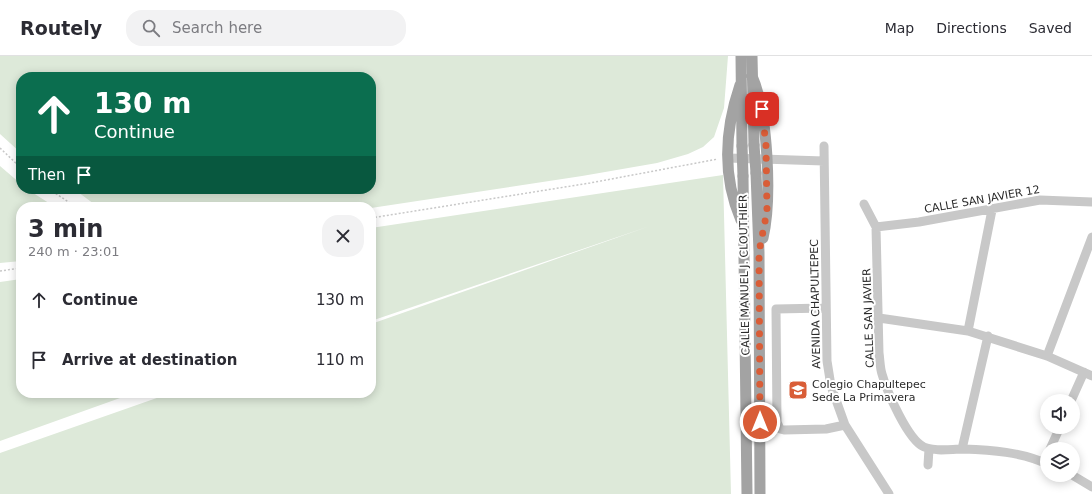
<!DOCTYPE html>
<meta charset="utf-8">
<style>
:root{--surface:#fff;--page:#f2f2f3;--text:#2b2b33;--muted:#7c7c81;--line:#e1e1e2}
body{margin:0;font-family:"DejaVu Sans",sans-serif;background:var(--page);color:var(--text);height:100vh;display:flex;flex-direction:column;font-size:15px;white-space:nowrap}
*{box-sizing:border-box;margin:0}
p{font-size:13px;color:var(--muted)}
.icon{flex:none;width:22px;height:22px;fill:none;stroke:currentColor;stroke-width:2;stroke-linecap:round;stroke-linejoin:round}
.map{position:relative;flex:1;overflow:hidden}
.details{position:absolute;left:16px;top:146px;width:360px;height:196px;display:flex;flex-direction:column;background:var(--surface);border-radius:16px;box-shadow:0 2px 10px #0003}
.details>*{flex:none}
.guide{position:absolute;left:16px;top:16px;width:360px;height:122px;border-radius:16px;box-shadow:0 2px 10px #0003;background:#0b6e4f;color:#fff;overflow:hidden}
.fabs{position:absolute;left:1040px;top:338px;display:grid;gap:8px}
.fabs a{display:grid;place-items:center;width:40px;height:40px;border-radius:50%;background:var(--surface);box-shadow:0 2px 10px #0003;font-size:20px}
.pin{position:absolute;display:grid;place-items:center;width:34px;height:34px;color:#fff;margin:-17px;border-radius:8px;box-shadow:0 2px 6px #0006}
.me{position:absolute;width:44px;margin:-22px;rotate:0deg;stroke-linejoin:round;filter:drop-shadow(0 0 3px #0008)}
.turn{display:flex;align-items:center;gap:14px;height:84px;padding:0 12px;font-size:18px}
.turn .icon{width:52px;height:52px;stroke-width:2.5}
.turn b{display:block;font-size:28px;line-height:34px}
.then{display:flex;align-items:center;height:38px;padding:0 12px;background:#0003;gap:8px;font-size:15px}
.round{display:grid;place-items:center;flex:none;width:42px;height:42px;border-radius:16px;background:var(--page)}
.headline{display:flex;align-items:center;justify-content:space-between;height:68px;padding:0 12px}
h1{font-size:24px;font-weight:700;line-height:30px}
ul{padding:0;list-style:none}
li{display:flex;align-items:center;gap:12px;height:60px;padding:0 12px}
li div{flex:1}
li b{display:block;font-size:15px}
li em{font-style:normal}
header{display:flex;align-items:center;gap:24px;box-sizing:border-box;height:56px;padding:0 20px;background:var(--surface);border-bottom:1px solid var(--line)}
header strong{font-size:19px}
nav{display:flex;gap:22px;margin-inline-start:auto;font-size:14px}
.search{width:280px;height:36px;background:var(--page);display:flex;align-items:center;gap:10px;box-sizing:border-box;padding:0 14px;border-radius:16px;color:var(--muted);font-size:15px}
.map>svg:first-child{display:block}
.green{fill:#dde9d9}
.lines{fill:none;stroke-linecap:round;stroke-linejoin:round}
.path{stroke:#c8c8c8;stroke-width:1.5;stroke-dasharray:2 2;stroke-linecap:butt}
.minor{stroke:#c8c8c8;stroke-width:9}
.major{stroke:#a3a3a3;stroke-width:11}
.major-bridge{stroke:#a3a3a3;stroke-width:11}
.route{stroke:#d95d37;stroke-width:7;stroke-dasharray:0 12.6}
.labels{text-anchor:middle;stroke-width:4;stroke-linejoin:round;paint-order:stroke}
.street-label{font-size:11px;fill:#2b2b2b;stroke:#fff}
.poi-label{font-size:11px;fill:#2b2b2b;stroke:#fff;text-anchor:start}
</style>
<header>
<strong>Routely</strong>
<div class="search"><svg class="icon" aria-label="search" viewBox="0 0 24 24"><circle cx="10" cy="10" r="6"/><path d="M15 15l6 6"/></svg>Search here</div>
<nav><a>Map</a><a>Directions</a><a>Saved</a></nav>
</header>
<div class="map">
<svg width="1092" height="438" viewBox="0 0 1092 438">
<rect width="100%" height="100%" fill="#fff"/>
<path class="green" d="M 0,0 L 728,0 L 724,52 L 714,81 L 703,91 L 688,98 L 657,107 L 582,120 L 371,152 L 98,151 L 74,133 L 371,133 L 371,21 L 21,21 L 21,97 L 0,78 Z
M 0,110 L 21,128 L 21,133 L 27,133 L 55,151 L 21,151 L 21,205 L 0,207 Z
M 723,119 L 731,438 L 0,438 L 0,397 L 171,337 L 371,337 L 371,268 L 650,170 L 371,265 L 371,172 Z
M 21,223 L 21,337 L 134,337 L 0,385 L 0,226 Z"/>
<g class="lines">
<path class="path" d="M 0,92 L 21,112
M 49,133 L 76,151
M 371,162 L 590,127 L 718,103
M 0,215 L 21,212"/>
<path class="minor" d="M 824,90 L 827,305 L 831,330 L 845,369 L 889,438
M 728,102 L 824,105
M 864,148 L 876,171 L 879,297 C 880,304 880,312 882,318 C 887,336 908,384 924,391 C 936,396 951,393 963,393 C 991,394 1022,396 1047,408
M 876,171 L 919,166 L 1040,144 L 1092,146
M 825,252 L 776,253 L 777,366 L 780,373 L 784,374 L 826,373 L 845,369
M 879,262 L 968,275 L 1047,300 L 1092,320
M 968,275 L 992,154
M 1047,300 L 1092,181
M 1071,345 L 1084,316
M 962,393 L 988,280
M 1050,393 L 1060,371
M 928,409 L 929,393
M 1072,419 L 1092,431"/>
<path class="major" d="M 741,0 L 742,90
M 752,0 L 754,89
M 752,20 C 768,56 772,143 763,182
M 740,29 C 725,73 722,120 741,164
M 756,117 L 759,196 L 760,438
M 743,120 L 747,438"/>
<path class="major-bridge" d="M 754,89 L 756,117
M 742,90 L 743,120"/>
</g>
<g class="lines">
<path class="route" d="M 760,366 L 759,196 L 767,155 L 766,90 L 762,53"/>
</g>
<defs>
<symbol id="school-square" viewBox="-11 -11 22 22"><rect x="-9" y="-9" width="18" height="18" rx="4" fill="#d95d37" stroke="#fff"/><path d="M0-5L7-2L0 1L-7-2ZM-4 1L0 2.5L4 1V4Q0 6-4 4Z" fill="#fff"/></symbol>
</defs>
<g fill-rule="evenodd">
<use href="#school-square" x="787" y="323" width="22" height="22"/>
</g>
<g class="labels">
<g class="street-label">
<text transform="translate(982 143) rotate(-10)" y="4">CALLE SAN JAVIER 12</text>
<text transform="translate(744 219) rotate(-91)" y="4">CALLE MANUEL J. CLOUTHIER</text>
<text transform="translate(815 248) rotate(-91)" y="4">AVENIDA CHAPULTEPEC</text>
<text transform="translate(868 262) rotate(-92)" y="4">CALLE SAN JAVIER</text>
</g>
<g class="poi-label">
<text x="812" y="332">Colegio Chapultepec<tspan x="812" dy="13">Sede La Primavera</tspan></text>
</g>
</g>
</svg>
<div class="fabs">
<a><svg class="icon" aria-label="sound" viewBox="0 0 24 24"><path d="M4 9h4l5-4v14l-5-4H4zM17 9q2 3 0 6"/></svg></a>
<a><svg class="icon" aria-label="layers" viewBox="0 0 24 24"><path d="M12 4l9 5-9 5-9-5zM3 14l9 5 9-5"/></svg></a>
</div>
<div class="pin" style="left:762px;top:53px;background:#d93025"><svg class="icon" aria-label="arrive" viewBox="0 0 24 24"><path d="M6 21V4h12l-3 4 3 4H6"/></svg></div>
<svg class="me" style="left:760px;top:366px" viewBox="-20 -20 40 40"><circle r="17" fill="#d95d37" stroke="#fff" stroke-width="3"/><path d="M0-11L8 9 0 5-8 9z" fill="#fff"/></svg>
<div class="guide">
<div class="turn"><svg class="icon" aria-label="ahead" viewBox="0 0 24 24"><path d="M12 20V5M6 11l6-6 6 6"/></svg><div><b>130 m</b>Continue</div></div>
<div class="then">Then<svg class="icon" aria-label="arrive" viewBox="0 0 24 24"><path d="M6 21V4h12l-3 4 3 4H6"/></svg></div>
</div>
<section class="details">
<div class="headline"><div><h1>3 min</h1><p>240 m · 23:01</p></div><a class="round"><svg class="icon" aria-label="close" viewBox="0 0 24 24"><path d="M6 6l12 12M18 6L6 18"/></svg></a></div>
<ul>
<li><svg class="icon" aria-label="ahead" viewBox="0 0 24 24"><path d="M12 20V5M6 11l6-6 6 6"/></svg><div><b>Continue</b></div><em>130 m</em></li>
<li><svg class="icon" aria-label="arrive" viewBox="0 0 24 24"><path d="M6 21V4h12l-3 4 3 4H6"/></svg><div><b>Arrive at destination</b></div><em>110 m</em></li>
</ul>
</section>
</div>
